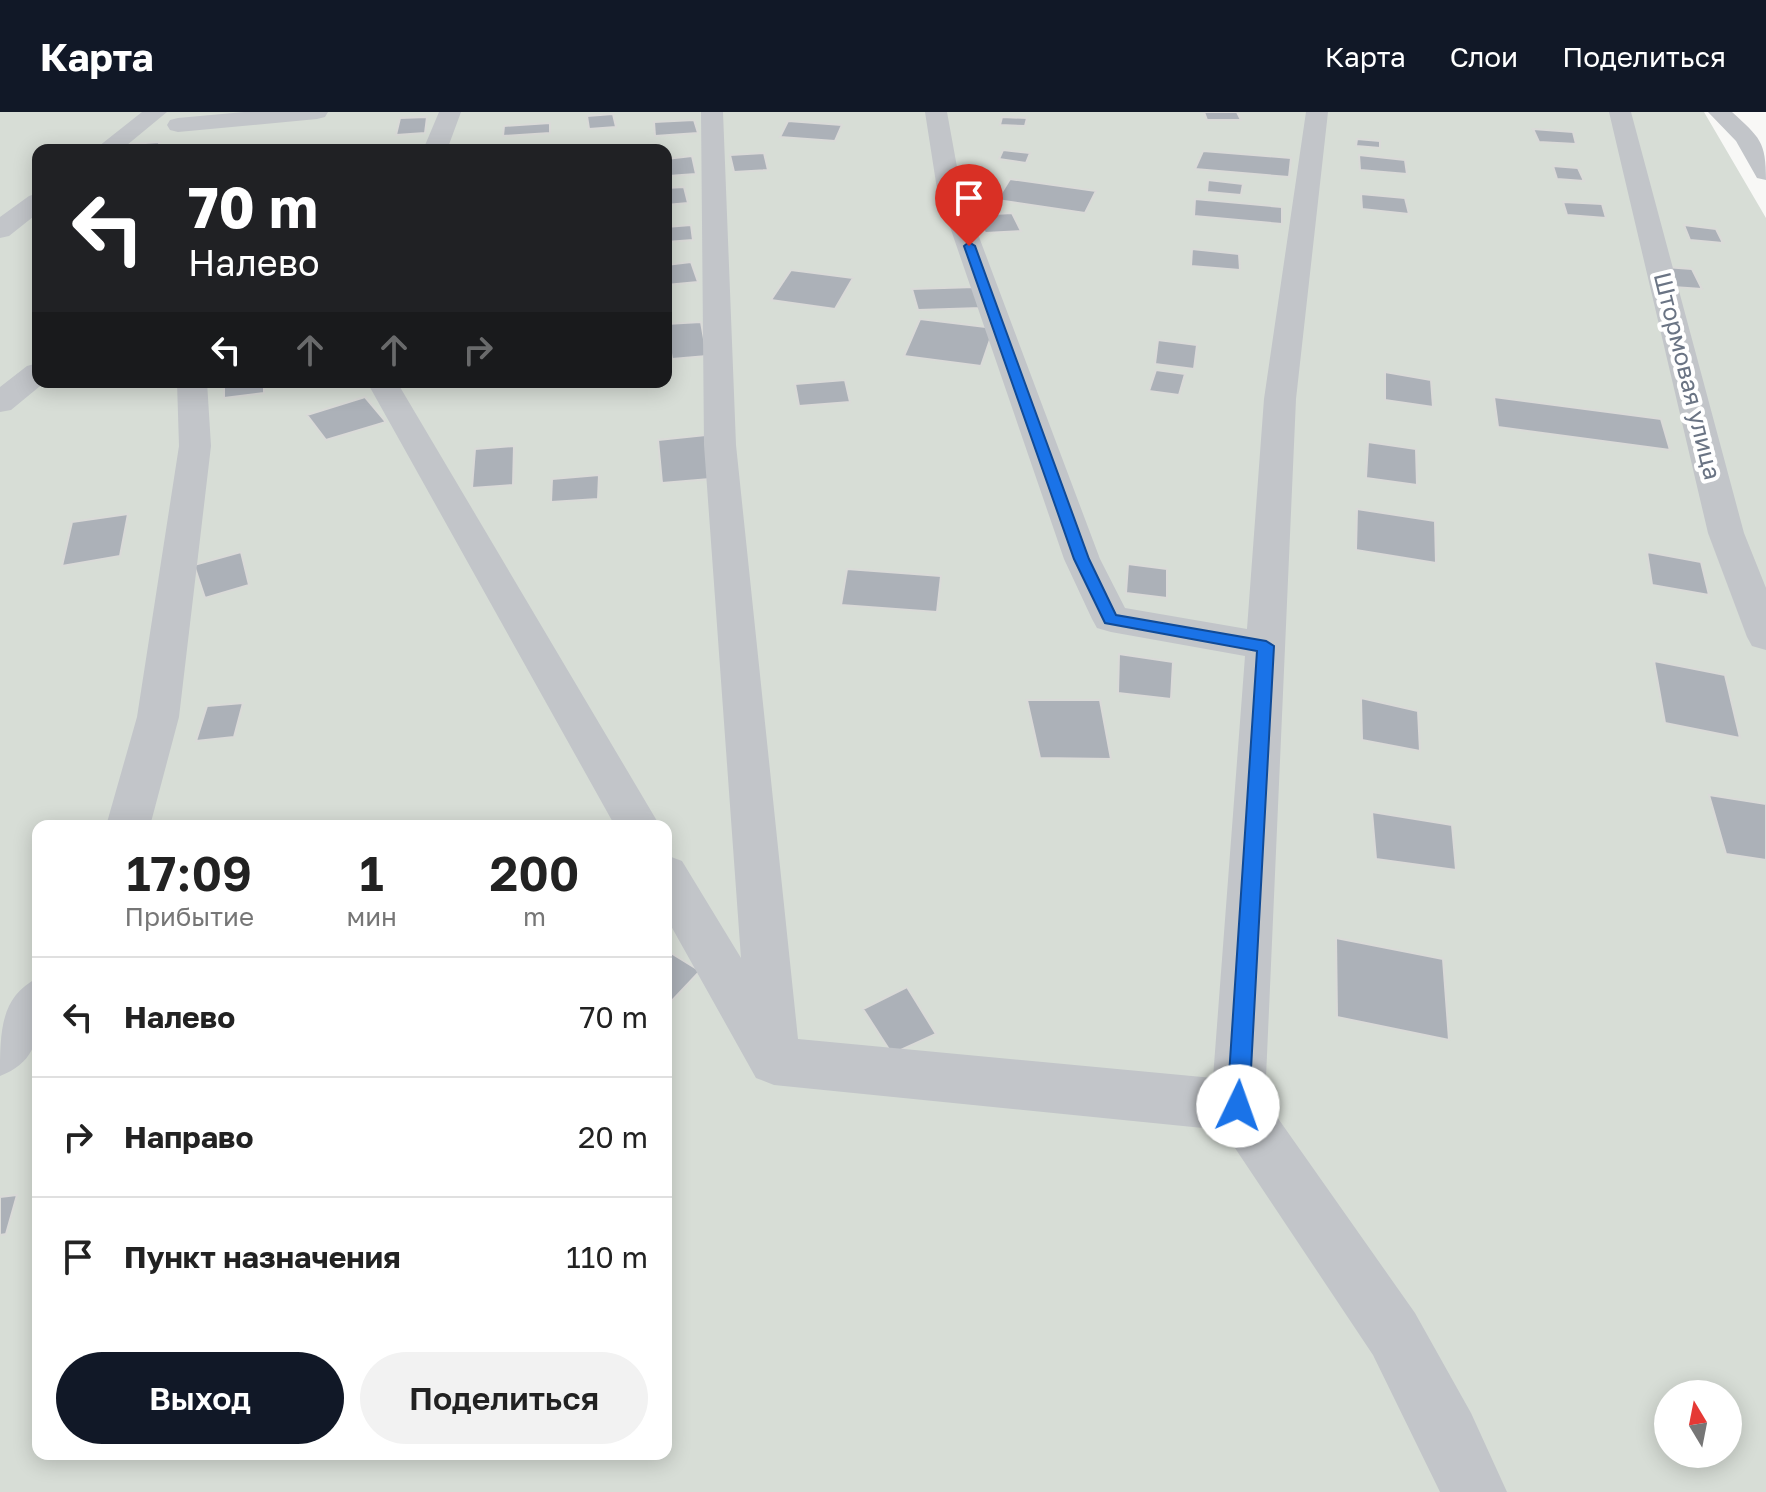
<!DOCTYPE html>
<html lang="ru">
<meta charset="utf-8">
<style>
:root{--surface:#fff;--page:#f2f2f2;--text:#222;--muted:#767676;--line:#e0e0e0;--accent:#111827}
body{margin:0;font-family:"Golos Text",sans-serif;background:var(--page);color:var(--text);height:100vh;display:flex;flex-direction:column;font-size:30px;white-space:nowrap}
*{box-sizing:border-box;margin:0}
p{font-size:26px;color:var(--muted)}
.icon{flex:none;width:44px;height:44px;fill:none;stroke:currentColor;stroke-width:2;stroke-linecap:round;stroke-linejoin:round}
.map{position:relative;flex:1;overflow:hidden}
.details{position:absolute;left:32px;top:708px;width:640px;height:640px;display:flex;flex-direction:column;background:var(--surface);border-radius:16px;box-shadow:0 4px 20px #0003}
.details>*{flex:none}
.top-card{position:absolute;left:32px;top:32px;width:640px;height:244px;border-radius:16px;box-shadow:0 4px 20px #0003;background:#202124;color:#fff;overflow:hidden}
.needle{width:52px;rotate:350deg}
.buttons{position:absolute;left:1654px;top:1268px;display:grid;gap:16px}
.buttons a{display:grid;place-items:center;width:88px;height:88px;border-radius:50%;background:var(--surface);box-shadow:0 4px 20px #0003;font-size:40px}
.pin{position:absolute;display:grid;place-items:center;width:68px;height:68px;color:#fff;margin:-82px -34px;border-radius:50% 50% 50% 0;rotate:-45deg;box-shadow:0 0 8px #0007}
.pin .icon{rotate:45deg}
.me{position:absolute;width:88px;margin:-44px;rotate:3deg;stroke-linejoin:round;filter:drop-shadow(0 0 6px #0008)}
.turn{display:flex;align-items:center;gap:28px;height:168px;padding:0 24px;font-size:36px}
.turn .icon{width:104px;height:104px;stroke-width:2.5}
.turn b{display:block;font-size:56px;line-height:68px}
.lanes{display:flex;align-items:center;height:76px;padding:0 24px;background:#0003;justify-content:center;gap:40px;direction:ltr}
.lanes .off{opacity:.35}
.eta{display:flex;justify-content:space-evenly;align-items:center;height:136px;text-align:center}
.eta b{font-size:48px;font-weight:600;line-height:56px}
.action{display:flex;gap:16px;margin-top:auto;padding:16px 24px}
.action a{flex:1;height:92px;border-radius:48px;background:var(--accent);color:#fff;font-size:32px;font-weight:600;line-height:92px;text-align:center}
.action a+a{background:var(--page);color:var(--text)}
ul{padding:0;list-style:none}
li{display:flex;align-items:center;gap:24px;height:120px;padding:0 24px;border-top:2px solid var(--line)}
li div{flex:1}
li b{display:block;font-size:30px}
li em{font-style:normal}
header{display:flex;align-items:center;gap:48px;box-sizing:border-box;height:112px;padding:0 40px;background:var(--accent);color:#fff}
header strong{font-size:38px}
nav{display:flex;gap:44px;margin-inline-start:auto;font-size:28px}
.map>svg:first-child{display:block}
.green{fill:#d7ddd6;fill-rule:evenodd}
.building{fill:#acb1b8;stroke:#dadad8;stroke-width:2}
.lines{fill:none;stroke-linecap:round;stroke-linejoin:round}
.minor{fill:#c2c5c9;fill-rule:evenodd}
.route{fill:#1a73e8;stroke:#114b97;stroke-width:2}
.labels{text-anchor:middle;stroke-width:8;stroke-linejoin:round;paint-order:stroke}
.far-street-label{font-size:24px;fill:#6a7484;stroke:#fff}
</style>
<header>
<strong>Карта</strong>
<nav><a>Карта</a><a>Слои</a><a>Поделиться</a></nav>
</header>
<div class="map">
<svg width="1766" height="1380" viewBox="0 0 1766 1380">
<rect width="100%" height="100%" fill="#f8f8f6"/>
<path class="green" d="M 0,0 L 1704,0 L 1766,106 L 1766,1380 L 0,1380 ZM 38,38 L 666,38 L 666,270 L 38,270 ZM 38,714 L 666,714 L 666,1342 L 38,1342 ZM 1668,1282 L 1728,1282 L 1728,1342 L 1668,1342 Z"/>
<path class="building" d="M 1204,0 L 1237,0 L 1241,8 L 1207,8 Z
M 613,2 L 616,15 L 589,17 L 587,4 Z
M 427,5 L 425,21 L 396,23 L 400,6 Z
M 1002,5 L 1027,6 L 1025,14 L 1000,13 Z
M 694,8 L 698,21 L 655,24 L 654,10 Z
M 788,9 L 842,13 L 835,29 L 780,25 Z
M 550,11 L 550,21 L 503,24 L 504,14 Z
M 1533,17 L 1573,20 L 1576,32 L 1539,30 Z
M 1357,27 L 1380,29 L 1380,36 L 1356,34 Z
M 160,30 L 156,38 L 127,38 L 131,32 Z
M 1003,38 L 1030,41 L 1026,51 L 999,47 Z
M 1203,39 L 1291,46 L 1289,65 L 1195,57 Z
M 764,41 L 768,58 L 734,60 L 730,43 Z
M 1359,43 L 1405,48 L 1407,62 L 1360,58 Z
M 692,44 L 696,62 L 668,64 L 666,47 Z
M 1553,54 L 1578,56 L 1584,69 L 1557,67 Z
M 1010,67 L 1096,79 L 1085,101 L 997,88 Z
M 1208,68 L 1243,72 L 1241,83 L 1207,80 Z
M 684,75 L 688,91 L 666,93 L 666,76 Z
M 1361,82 L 1405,86 L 1409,102 L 1362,97 Z
M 1195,87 L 1282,95 L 1282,112 L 1194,104 Z
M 1563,90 L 1602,92 L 1606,106 L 1567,103 Z
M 1012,101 L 1021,119 L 985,121 L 977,103 Z
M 691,113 L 693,128 L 666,130 L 666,115 Z
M 1684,113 L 1716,117 L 1723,131 L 1690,128 Z
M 1192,137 L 1239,142 L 1240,158 L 1191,154 Z
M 691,150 L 698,170 L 666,173 L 666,153 Z
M 1665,155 L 1692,157 L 1702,177 L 1673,175 Z
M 791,158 L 853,166 L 835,197 L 771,188 Z
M 975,175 L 981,196 L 918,198 L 912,177 Z
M 920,207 L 994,216 L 981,254 L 904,244 Z
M 701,210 L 707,244 L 672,247 L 666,212 Z
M 1158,228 L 1197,233 L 1194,257 L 1155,252 Z
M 1156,258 L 1185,262 L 1179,283 L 1149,279 Z
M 1385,260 L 1431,268 L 1433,295 L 1385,288 Z
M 845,268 L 850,290 L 799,294 L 795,272 Z
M 224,270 L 264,270 L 264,281 L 224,286 Z
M 365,285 L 386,310 L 326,328 L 307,303 Z
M 1494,285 L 1661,307 L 1670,338 L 1498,315 Z
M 706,323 L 710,367 L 662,371 L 658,328 Z
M 1368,330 L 1416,337 L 1417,373 L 1366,366 Z
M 514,334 L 513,373 L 472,376 L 475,337 Z
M 599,363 L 598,387 L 551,390 L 552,367 Z
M 1357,397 L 1435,409 L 1436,451 L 1356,438 Z
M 128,402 L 120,444 L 62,454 L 72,410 Z
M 241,440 L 249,473 L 205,486 L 194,453 Z
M 1647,440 L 1701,450 L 1709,483 L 1652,473 Z
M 1128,452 L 1167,457 L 1167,486 L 1126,481 Z
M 847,457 L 941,464 L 937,500 L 841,493 Z
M 1119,542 L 1173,550 L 1171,587 L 1118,581 Z
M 1654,549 L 1725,563 L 1740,626 L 1665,611 Z
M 1361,586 L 1418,599 L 1420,639 L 1362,628 Z
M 1027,588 L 1100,588 L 1111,647 L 1040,646 Z
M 243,591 L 234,625 L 196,629 L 207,594 Z
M 1709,683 L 1766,692 L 1766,748 L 1726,742 Z
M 1372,700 L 1452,713 L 1456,758 L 1376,747 Z
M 1336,826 L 1443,847 L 1449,928 L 1337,905 Z
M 666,838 L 700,859 L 666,895 Z
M 907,875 L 936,922 L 892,942 L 863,897 Z
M 17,1083 L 6,1122 L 0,1123 L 0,1085 Z"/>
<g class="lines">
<path class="minor" d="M 142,0 L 167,0 L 121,38 L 94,38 Z
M 244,0 L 328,0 L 325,5 L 317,7 L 178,20 L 170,18 L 167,13 L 170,8 L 178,6 Z
M 439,0 L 461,0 L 447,38 L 423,38 Z
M 701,0 L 723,0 L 736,333 L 798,927 L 1213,966 L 1245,544 L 1111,520 L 1097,516 L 1092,507 L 1064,447 L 937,77 L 925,0 L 947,0 L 961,77 L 1100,447 L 1125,496 L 1247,517 L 1264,287 L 1306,0 L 1328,0 L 1296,287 L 1265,988 L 1415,1201 L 1471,1301 L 1507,1380 L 1440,1380 L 1373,1243 L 1223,1018 L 774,973 L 756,966 L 666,805 L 666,743 L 682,749 L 741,846 L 704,333 Z
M 1609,0 L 1631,0 L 1744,421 L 1766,476 L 1766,538 L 1752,534 L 1747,525 L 1708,421 Z
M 1708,0 L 1732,0 C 1760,26 1766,29 1766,68 L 1757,66 L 1736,29 Z
M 38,81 L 38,101 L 9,124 L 0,126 L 0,105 L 29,84 Z
M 38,251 L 38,270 L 45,270 L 11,298 L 0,300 L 0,275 L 27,254 Z
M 177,270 L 207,270 L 211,334 L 179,605 L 150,714 L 106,714 L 137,605 L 179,334 Z
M 367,270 L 397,270 L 660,714 L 615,714 Z
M 38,866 C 38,908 47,946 0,964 C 0,921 0,884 38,866 Z"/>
</g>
<path class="route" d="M 969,130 L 975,134 L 1089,447 L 1116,503 L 1266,529 L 1274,534 L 1249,994 L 1246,1001 L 1238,1004 L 1231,1001 L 1227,994 L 1257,539 L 1105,511 L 1074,447 L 964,134 Z"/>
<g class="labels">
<g class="far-street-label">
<text transform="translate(1687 264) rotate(76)" y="8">Штормовая улица</text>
</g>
</g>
</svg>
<div class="buttons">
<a><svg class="needle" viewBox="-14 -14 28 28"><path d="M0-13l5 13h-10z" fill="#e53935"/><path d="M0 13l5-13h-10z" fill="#767676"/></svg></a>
</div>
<div class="pin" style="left:969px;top:134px;background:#d93025"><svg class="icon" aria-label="arrive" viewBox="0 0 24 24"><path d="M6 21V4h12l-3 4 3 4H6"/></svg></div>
<svg class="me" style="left:1238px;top:994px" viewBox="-20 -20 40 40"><circle r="19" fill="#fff"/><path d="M0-13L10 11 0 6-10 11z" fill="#1a73e8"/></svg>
<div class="top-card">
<div class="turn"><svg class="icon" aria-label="left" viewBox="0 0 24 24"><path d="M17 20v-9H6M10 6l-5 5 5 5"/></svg><div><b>70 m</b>Налево</div></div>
<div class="lanes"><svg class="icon" aria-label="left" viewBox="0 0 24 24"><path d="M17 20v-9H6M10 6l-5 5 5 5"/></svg><svg class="icon off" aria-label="ahead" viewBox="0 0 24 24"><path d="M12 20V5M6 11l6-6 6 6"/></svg><svg class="icon off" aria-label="ahead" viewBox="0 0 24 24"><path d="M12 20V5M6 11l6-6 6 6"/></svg><svg class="icon off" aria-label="right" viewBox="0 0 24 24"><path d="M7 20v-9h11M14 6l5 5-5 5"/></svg></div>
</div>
<section class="details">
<div class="eta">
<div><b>17:09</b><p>Прибытие</p></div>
<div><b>1</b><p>мин</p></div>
<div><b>200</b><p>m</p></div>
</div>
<ul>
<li><svg class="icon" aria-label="left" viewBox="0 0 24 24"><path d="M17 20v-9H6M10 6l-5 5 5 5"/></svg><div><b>Налево</b></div><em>70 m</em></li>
<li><svg class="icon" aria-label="right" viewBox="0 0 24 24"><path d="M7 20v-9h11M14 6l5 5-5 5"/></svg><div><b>Направо</b></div><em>20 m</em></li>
<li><svg class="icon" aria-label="arrive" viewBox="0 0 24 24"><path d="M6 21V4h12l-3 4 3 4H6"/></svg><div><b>Пункт назначения</b></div><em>110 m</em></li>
</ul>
<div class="action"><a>Выход</a><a>Поделиться</a></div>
</section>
</div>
